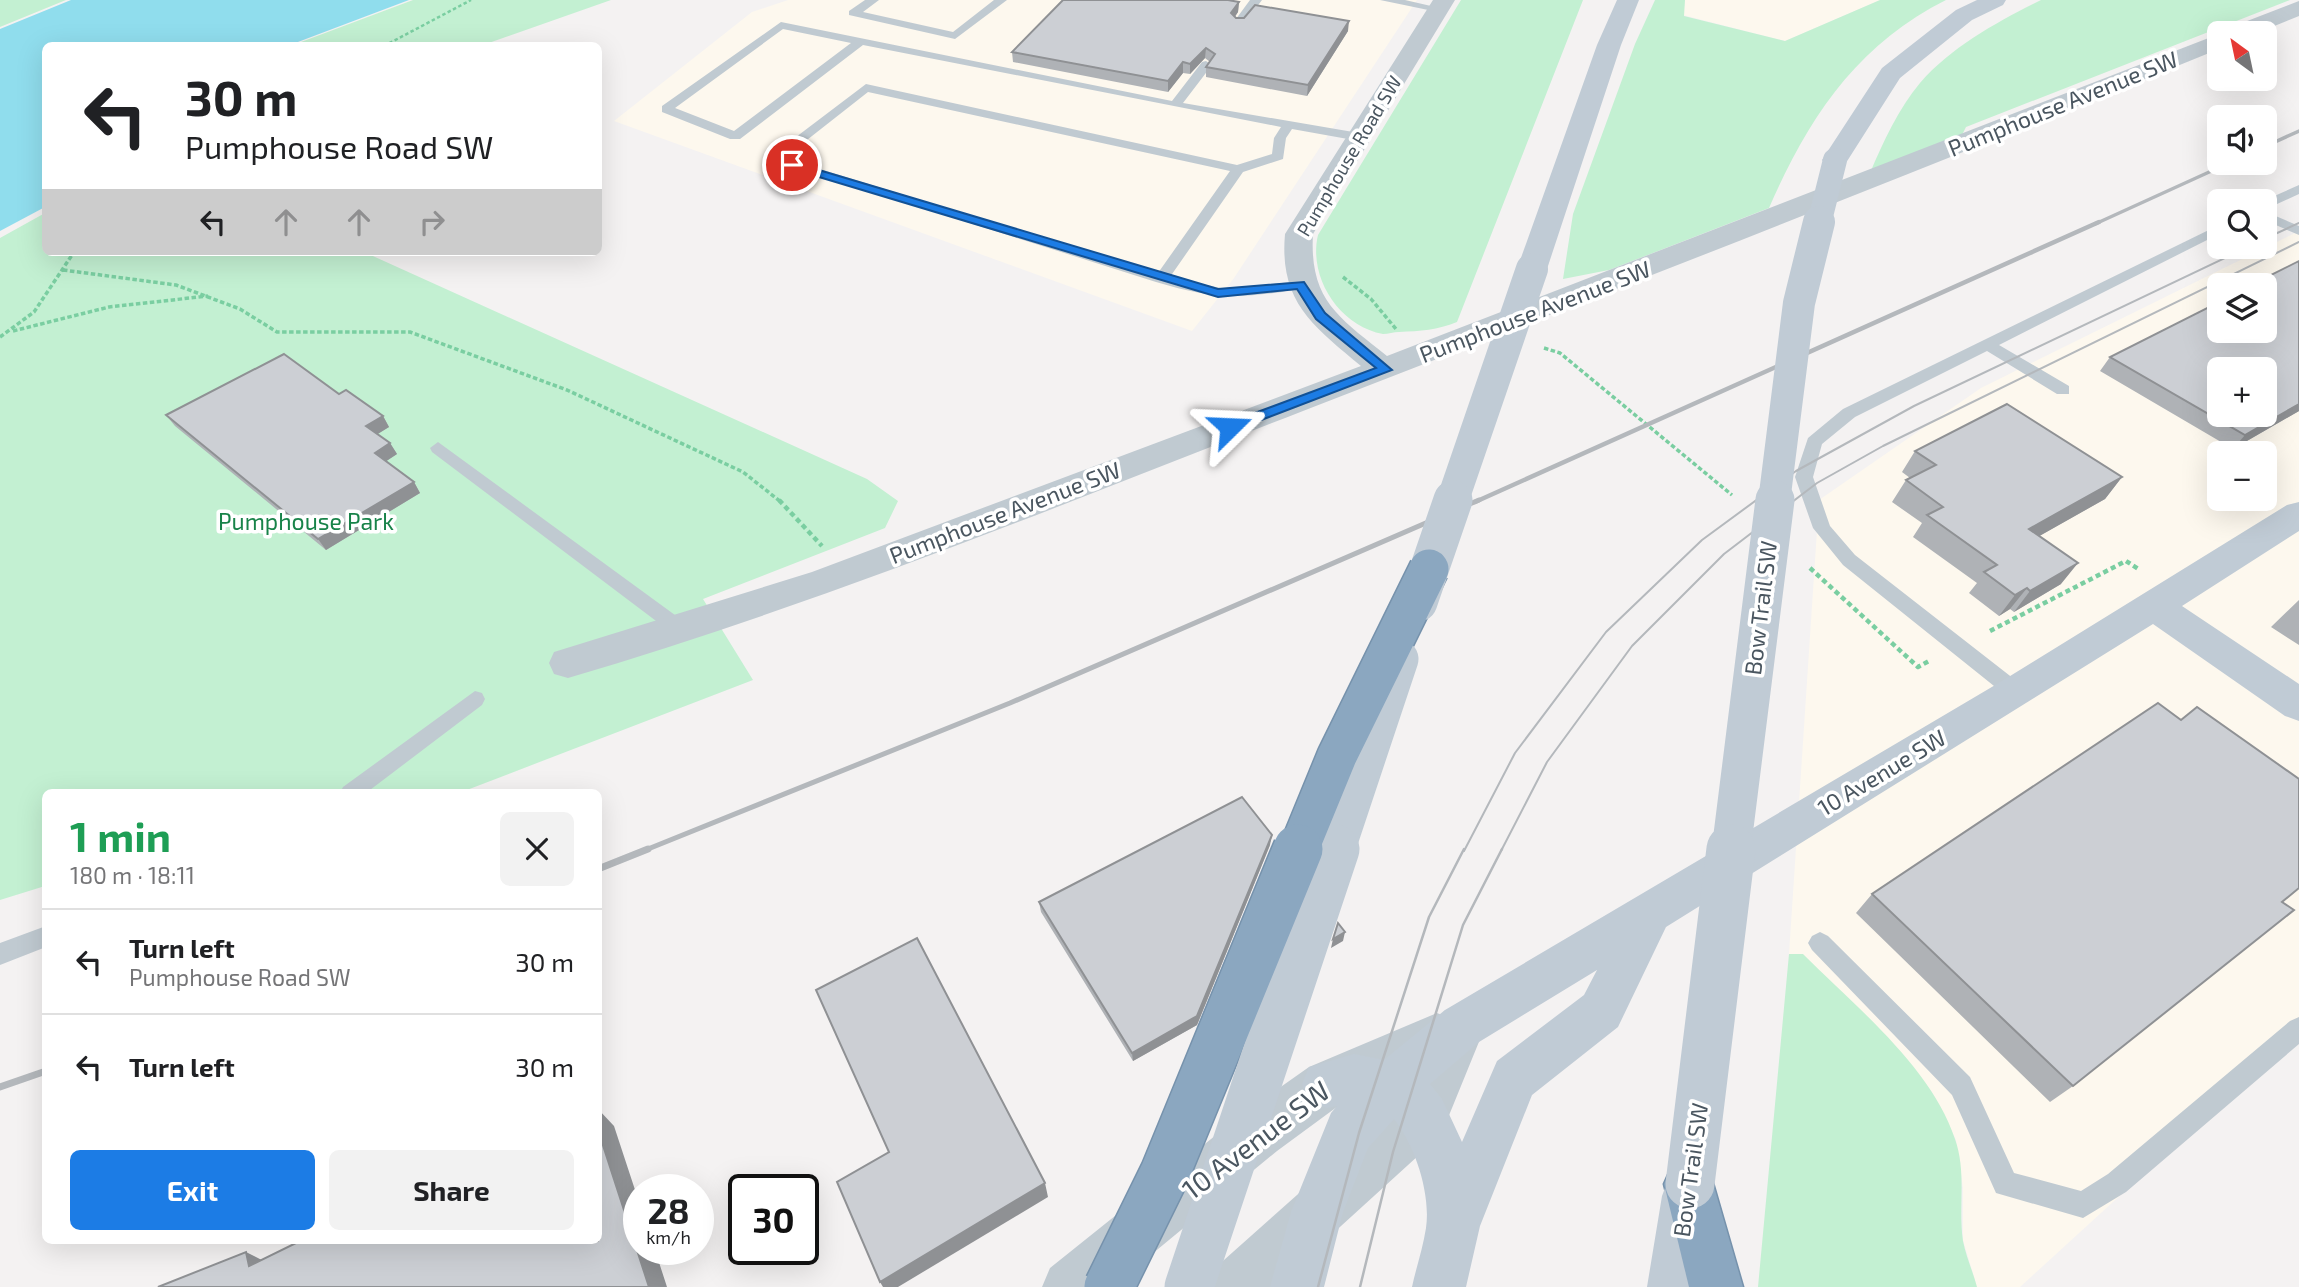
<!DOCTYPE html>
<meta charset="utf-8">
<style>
:root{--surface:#fff;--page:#f2f2f2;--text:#202124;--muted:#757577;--line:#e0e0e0;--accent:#1c7ce5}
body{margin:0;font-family:"Exo 2",sans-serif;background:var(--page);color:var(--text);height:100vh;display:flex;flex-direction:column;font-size:26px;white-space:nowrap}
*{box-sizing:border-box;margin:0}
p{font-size:23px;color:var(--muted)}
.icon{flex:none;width:38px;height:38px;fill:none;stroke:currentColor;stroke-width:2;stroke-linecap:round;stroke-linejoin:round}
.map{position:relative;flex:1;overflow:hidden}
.details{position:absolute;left:42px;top:789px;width:560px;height:455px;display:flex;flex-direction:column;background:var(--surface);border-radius:10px;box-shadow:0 7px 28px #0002}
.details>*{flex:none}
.top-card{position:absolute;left:42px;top:42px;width:560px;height:214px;border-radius:10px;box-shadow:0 7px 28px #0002;background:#fff;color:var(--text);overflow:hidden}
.needle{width:46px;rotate:327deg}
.fabs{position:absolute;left:2207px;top:21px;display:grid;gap:14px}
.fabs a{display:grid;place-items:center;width:70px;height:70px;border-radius:10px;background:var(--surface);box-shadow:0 7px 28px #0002;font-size:35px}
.speed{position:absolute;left:623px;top:1174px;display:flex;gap:14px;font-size:35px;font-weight:700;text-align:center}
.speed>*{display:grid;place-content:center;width:91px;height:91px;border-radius:50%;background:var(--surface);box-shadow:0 7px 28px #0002;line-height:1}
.speed small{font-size:18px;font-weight:400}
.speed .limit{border:4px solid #111;border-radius:10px;background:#fff;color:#111}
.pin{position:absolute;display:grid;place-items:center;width:60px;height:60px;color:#fff;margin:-30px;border:4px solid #fff;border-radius:50%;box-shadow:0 2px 7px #0007}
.me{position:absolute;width:77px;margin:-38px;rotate:69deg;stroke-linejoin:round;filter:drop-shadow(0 0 5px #0008)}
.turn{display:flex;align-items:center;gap:24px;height:147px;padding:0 28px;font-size:32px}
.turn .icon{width:91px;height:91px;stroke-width:2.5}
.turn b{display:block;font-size:49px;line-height:60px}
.lanes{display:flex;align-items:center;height:66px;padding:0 28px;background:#0003;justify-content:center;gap:35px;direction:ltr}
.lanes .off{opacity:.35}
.round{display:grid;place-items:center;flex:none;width:74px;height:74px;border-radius:10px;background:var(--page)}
.headline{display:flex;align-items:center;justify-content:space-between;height:119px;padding:0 28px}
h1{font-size:42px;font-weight:700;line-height:52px;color:#1e9e55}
.cta{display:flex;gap:14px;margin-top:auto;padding:14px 28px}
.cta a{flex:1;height:80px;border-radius:10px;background:var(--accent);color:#fff;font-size:28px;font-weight:700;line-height:80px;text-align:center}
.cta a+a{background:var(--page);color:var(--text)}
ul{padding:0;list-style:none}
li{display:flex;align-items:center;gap:21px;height:105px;padding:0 28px;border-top:2px solid var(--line)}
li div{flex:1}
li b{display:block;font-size:26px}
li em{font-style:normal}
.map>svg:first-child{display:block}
.commercial{fill:#fdf8ee;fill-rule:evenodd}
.green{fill:#c3f0d2}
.water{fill:#90dded}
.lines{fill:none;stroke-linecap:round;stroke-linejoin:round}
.highway-casing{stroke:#7692ac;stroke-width:3}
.path-far2{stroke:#7acea1;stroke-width:2.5;stroke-dasharray:3.5 2.5;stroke-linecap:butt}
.path-far1{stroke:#7acea1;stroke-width:3.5;stroke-dasharray:4.5 2.5;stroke-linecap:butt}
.path{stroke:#7acea1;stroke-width:4.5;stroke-dasharray:5 3.5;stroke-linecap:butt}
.lane{fill:#c0cad1;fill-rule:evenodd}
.street{fill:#c0cad1;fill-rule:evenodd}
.secondary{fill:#c0cbd5;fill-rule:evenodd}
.highway{fill:#8ba7c0;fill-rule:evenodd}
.tram-far1{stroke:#b4b8bc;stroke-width:2}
.tram{stroke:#b4b8bc;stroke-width:2.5}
.rail-far3{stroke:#b4b8bc;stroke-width:3.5}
.rail-far2{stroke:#b4b8bc;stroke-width:4.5}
.rail-far1{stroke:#b4b8bc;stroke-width:5}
.rail{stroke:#b4b8bc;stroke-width:7}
.highway-bridge-far1-casing{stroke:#7692ac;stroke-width:42;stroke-linecap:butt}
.highway-bridge-casing{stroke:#7692ac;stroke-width:52;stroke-linecap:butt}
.secondary-bridge-far3{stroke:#c0cbd5;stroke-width:24}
.secondary-bridge-far2{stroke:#c0cbd5;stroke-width:32}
.secondary-bridge-far1{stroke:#c0cbd5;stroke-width:39}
.secondary-bridge{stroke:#c0cbd5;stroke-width:49}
.highway-bridge-far1{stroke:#8ba7c0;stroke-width:39}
.highway-bridge{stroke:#8ba7c0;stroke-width:49}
.wall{fill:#afb2b6}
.shaded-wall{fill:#8f9194}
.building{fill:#cccfd4;stroke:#8f9194;stroke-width:2;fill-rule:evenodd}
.route{fill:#1c7ce5;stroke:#125195;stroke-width:2}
.labels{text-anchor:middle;stroke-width:7;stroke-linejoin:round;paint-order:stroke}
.far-street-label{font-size:19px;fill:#4a5660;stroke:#fff}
.street-label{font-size:23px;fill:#4a5660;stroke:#fff}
.park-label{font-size:23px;fill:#188349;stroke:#fff}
.near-street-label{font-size:28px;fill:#4a5660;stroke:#fff}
</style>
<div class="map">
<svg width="2299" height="1287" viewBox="0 0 2299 1287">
<rect width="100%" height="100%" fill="#f4f2f2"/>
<path class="commercial" d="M 788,0 L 1417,0 L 1234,278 L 1192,331 L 614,121 L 752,12 Z
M 1685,0 L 1880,0 L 1785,41 L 1683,15 Z
M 2299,231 L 2299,1032 L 2020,1287 L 1977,1287 L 1963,1240 L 1963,1188 L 1956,1140 L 1932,1092 L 1884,1035 L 1803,955 L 1789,954 L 1819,500 L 1981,388 ZM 2219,285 L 2264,285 L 2264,331 L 2219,331 ZM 2219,369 L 2264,369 L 2264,415 L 2219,415 ZM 2219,453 L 2264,453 L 2264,499 L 2219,499 Z"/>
<path class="green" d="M 0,0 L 66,0 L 0,27 Z
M 413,0 L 611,0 L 483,45 L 293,45 Z
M 1461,0 L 1583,0 L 1457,322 C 1437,330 1421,331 1399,332 C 1394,332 1388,334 1383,334 C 1339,326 1308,277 1318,235 Z
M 1655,0 L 1685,0 L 1684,16 L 1785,41 L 1880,0 L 1946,0 C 1856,45 1808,119 1769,208 L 1609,270 L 1563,279 L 1573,214 L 1635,44 Z
M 2041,0 L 2290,0 L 1966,127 L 1962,135 L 1870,173 C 1883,142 1899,108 1920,83 C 1952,46 1999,21 2041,0 Z
M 45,213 L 46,252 L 364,252 L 867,479 L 898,501 L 885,528 L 703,599 L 753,680 L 459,793 L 46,793 L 45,886 L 0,900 L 0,238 Z
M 1789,954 L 1803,954 C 1855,1006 1932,1068 1955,1139 C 1967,1173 1958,1207 1963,1241 C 1966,1256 1973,1272 1977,1287 L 1758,1287 Z"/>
<path class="water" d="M 71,0 L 409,0 L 290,45 L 46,46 L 45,207 L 0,231 L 0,29 Z"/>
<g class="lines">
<defs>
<path id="highway" d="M 1690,1158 L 1708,1166 L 1743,1287 L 1689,1287 L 1664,1184 L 1672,1166 Z"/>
</defs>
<use href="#highway" class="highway-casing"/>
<path class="path-far2" d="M 384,46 L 471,0"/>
<path class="path-far1" d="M 63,270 L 176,285 L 240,309 L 277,332 L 410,332 L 567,390 L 743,472 L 781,502
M 1343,277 L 1371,299 L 1396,329
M 13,331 L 109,307 L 208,296
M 0,337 L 34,312 L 74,252
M 1544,348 L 1560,353 L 1732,495"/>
<path class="path" d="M 779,500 L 822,546
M 1810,568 L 1918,667 L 1929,661
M 1990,631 L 2126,561 L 2140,570"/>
<path class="lane" d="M 865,0 L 879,0 L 863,12 L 953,32 L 994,0 L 1007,0 L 955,39 L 849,15 L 849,11 Z
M 1250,0 L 1262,0 L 1243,25 L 1235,25 L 1233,23 Z
M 1380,0 L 1405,0 L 1444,9 L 1438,12 Z
M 781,22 L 1172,101 L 1202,62 L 1206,61 L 1212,65 L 1183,103 L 1359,133 L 1365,137 L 1359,141 L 1292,129 L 1286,138 L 1283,159 L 1243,172 L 1170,277 L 1225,289 L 1300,281 L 1307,285 C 1301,291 1291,290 1282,292 C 1230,299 1206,297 1156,282 L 767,159 L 866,84 L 1237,165 L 1272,154 L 1274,138 L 1281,127 L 863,45 L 740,139 L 730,139 L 662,112 L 662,106 ZM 783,29 L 851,43 L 734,131 L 675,108 ZM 868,92 L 1230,171 L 1158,273 L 784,158 Z
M 2299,185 L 2299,194 L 2264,210 L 2263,201 Z
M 2264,211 L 2299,226 L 2299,235 L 2264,220 Z
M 2219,225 L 2219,234 L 1999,345 L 2069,386 L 2069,394 L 2057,394 L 1987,351 L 1855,417 L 1822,444 L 1813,477 L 1830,526 L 1855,555 L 2023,686 L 2026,692 L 2023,698 L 2009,698 L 1843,565 L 1813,528 L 1795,477 L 1808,438 L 1843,409 Z
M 438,442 L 690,626 L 693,631 L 690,636 L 676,636 L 432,452 L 430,448 Z
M 475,691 L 482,693 L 485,699 L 482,705 L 366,793 L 340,793 L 343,787 Z
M 46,926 L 46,947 L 0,965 L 0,943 Z
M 1820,932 L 1828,936 L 1970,1077 L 2014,1173 L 2081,1191 L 2108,1174 L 2290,1021 L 2299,1017 L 2299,1044 L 2126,1192 L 2083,1218 L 1996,1193 L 1952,1095 L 1812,950 L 1808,943 L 1812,936 Z"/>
<path class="street" d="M 1433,0 L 1455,0 L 1313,234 C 1309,301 1340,318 1387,356 L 2219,34 L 2219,49 C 1915,173 1607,293 1303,411 C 1059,506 819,604 568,678 L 554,674 L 549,663 L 554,652 L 812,572 L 1361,366 C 1313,326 1279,302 1285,234 Z
M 2299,1 L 2299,16 L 2257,33 L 2225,33 L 2229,28 Z
M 1461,1004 L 1478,1011 L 1485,1027 L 1441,1135 L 1274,1287 L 1207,1287 L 1215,1268 L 1405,1099 L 1419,1068 L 1345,1101 L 1277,1151 L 1112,1287 L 1042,1287 L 1050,1268 L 1241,1115 L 1309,1067 L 1437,1013 L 1442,1015 L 1444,1011 Z"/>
<path class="secondary" d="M 1617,0 L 1639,0 L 1621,45 L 1547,269 L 1542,275 L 1532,278 L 1522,275 L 1517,269 L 1597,45 Z
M 1977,0 L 2006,0 L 2003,5 L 1972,20 L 1900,78 L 1844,166 L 1826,166 L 1822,160 L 1882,68 L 1956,10 Z
M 2299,502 L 2299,531 L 2182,606 L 2299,684 L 2299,721 L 2285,716 L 2153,624 L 1666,927 L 1618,1027 L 1532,1095 L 1480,1226 L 1466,1287 L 1412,1287 C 1416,1268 1423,1248 1426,1228 C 1431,1194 1415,1145 1394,1119 L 1368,1148 L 1343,1212 L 1324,1287 L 1270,1287 L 1291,1212 L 1331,1113 L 1337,1106 L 1327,1108 L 1309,1101 L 1302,1084 L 1309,1067 L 1354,1054 L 1384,1060 L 1445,1010 L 2002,681 L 2287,505 ZM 1597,970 L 1584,995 L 1497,1061 L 1462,1142 L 1442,1099 L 1430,1084 L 1479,1042 Z
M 1688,1170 L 1707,1177 L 1714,1196 L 1701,1287 L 1647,1287 L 1662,1196 L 1669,1177 Z"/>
<use href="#highway" class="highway"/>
<path class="tram-far1" d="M 2264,239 L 2299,223
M 1464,851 L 1515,753 L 1606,632 L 1702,540 L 1796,471 L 1914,406 L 2248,247
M 1501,851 L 1547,762 L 1632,646 L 1724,554 L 1817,483 L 1883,446 L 2299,242"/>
<path class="tram" d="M 1318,1287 L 1359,1133 L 1429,917 L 1464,849
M 1360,1287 L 1393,1152 L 1463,925 L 1502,849"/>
<path class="rail-far3" d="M 2264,147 L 2299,131
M 2095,224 L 2229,163"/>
<path class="rail-far2" d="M 1475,502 L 2099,222"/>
<path class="rail-far1" d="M 643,851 L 1010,703 L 1479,500"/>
<path class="rail" d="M 598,869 L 648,849
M 0,1087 L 46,1071"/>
<defs>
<path id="highway-bridge-far1" d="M 1298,851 L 1337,756 L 1429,569"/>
<path id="highway-bridge" d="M 1109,1287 L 1165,1173 L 1298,849"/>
</defs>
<use href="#highway-bridge-far1" class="highway-bridge-far1-casing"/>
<use href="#highway-bridge" class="highway-bridge-casing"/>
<path class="secondary-bridge-far3" d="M 1819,224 L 1835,160"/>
<path class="secondary-bridge-far2" d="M 1452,502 L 1532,269
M 1774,502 L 1799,303 L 1819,222"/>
<path class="secondary-bridge-far1" d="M 1418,602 L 1453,500
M 1335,851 L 1399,659
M 1731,851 L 1775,500"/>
<path class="secondary-bridge" d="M 1690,1184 L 1731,849
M 1189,1287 L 1335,849"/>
<use href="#highway-bridge-far1" class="highway-bridge-far1"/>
<use href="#highway-bridge" class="highway-bridge"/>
</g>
<path class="wall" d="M 1232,1 L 1239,2 L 1238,12 L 1235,17 L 1236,18 L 1348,31 L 1307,96 L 1206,77 L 1206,67 L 1210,62 L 1205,58 L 1190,74 L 1183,73 L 1168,92 L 1013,62 L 1012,52 Z
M 2299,261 L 2299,411 L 2233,449 L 2100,371 L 2110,357 Z
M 339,394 L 383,416 L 389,427 L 377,434 L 390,443 L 397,454 L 386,461 L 414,482 L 420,493 L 326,550 L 175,426 L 166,415 Z
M 1915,451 L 2122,477 L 2105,499 L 2039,536 L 2061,584 L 2014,612 L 2010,609 L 1999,616 L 1969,593 L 1977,583 L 1913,537 L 1922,523 L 1892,502 L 1906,480 L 1910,478 L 1902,472 Z
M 2299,600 L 2299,645 L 2271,627 Z
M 1270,845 L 1197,1025 L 1133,1061 L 1041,912 L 1039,902 Z
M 1872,894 L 2282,902 L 2073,1086 L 2050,1102 L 1856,913 Z"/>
<path class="shaded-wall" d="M 1239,2 L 1238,12 L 1230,23 L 1231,13 Z
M 1349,21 L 1348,31 L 1307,96 L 1308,85 Z
M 1206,48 L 1205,58 L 1190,74 L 1190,64 Z
M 1183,62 L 1183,73 L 1168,92 L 1168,81 Z
M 2299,404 L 2299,411 L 2233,449 L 2245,435 Z
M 383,416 L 389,427 L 373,437 L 366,426 Z
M 390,443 L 397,454 L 382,464 L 375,453 Z
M 2122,477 L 2105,499 L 2013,551 L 2029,529 Z
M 414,482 L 420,493 L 326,550 L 318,539 Z
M 2078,563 L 2061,584 L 2014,612 L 2030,591 Z
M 2027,588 L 2010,609 L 1999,616 L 2015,595 Z
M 1272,835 L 1270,845 L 1197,1025 L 1133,1061 L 1132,1053 Z
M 1345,932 L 1343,941 L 1331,948 L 1333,939 Z
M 598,1109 L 614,1126 L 639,1202 L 639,1250 L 655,1250 L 667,1287 L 649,1287 L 598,1130 Z
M 1045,1183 L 1048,1197 L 898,1287 L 883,1287 L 880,1282 Z
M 246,1252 L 291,1275 L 249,1266 Z"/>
<path class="building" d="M 1063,0 L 1228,0 L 1239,2 L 1231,13 L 1236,18 L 1244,18 L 1255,5 L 1349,21 L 1308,85 L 1206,67 L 1215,54 L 1206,48 L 1190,64 L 1183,62 L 1168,81 L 1012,52 Z
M 2299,261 L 2299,404 L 2245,435 L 2110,357 L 2219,302 L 2219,331 L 2264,331 L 2264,285 L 2251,285 ZM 2219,369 L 2264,369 L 2264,415 L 2219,415 Z
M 284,354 L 339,394 L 346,390 L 383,416 L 366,426 L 390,443 L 375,453 L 414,482 L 318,539 L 166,415 Z
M 2007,404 L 2122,477 L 2029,529 L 2078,563 L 2030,591 L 2027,588 L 2015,595 L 1984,572 L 1997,565 L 1927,515 L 1943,507 L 1906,480 L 1936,465 L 1915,451 Z
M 2158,703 L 2181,720 L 2197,707 L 2299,779 L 2299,888 L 2282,902 L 2294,910 L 2073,1086 L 1872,894 Z
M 1242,797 L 1272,835 L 1197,1016 L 1132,1053 L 1039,902 Z
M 1338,923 L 1345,932 L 1333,939 Z
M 917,938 L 1045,1183 L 880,1282 L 837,1182 L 889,1152 L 816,990 Z
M 598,1130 L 649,1287 L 158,1287 L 246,1252 L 249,1266 L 300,1241 L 598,1241 Z"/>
<path class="route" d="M 792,162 L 1218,289 L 1304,282 L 1325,313 L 1392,370 L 1235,430 L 1225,430 L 1225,424 L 1376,368 L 1316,319 L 1297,289 L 1218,297 L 789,168 L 789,163 Z"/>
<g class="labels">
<g class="far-street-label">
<text transform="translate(1349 156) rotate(-59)" y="7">Pumphouse Road SW</text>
</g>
<g class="street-label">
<text transform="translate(2063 104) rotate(-22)" y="8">Pumphouse Avenue SW</text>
<text transform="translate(1535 312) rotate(-21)" y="8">Pumphouse Avenue SW</text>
<text transform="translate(1005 513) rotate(-21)" y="8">Pumphouse Avenue SW</text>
<text transform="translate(1761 608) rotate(-83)" y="8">Bow Trail SW</text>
<text transform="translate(1882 773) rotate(-31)" y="8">10 Avenue SW</text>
<text transform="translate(1691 1170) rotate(-82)" y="8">Bow Trail SW</text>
</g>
<g class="park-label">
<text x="306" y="530">Pumphouse Park</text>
</g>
<g class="near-street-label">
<text transform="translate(1256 1140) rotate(-37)" y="10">10 Avenue SW</text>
</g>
</g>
</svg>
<div class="fabs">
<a><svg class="needle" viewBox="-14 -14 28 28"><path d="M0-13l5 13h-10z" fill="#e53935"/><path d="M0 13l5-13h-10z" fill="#757577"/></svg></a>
<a><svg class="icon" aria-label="sound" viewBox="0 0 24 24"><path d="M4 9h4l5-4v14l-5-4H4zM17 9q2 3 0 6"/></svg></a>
<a><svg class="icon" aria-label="search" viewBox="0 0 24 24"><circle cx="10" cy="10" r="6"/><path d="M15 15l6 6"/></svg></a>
<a><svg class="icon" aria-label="layers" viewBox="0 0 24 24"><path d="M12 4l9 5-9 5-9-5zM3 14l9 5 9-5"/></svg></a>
<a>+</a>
<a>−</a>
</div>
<div class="speed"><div>28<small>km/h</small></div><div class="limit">30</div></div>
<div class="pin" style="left:792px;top:165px;background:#d93025"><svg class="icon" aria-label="arrive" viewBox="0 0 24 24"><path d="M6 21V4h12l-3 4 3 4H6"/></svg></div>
<svg class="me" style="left:1230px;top:427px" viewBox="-20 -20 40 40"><path d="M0-17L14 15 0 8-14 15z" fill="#1c7ce5" stroke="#fff" stroke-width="4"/></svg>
<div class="top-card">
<div class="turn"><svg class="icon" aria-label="left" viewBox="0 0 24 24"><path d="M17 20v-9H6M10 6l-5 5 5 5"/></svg><div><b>30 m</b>Pumphouse Road SW</div></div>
<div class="lanes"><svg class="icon" aria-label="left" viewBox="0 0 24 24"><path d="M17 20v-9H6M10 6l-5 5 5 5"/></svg><svg class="icon off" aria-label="ahead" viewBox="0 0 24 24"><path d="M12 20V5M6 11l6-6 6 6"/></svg><svg class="icon off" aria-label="ahead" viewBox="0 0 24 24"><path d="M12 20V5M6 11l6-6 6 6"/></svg><svg class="icon off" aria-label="right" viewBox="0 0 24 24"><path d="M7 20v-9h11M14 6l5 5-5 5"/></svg></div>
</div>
<section class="details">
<div class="headline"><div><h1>1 min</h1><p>180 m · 18:11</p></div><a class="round"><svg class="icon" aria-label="close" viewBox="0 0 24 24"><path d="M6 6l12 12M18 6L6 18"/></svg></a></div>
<ul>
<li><svg class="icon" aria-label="left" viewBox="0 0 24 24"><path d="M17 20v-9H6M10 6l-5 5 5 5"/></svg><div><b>Turn left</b><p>Pumphouse Road SW</p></div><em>30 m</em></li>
<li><svg class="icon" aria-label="left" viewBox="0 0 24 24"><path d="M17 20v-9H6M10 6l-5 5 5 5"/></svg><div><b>Turn left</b></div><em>30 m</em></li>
</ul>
<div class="cta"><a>Exit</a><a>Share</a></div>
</section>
</div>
